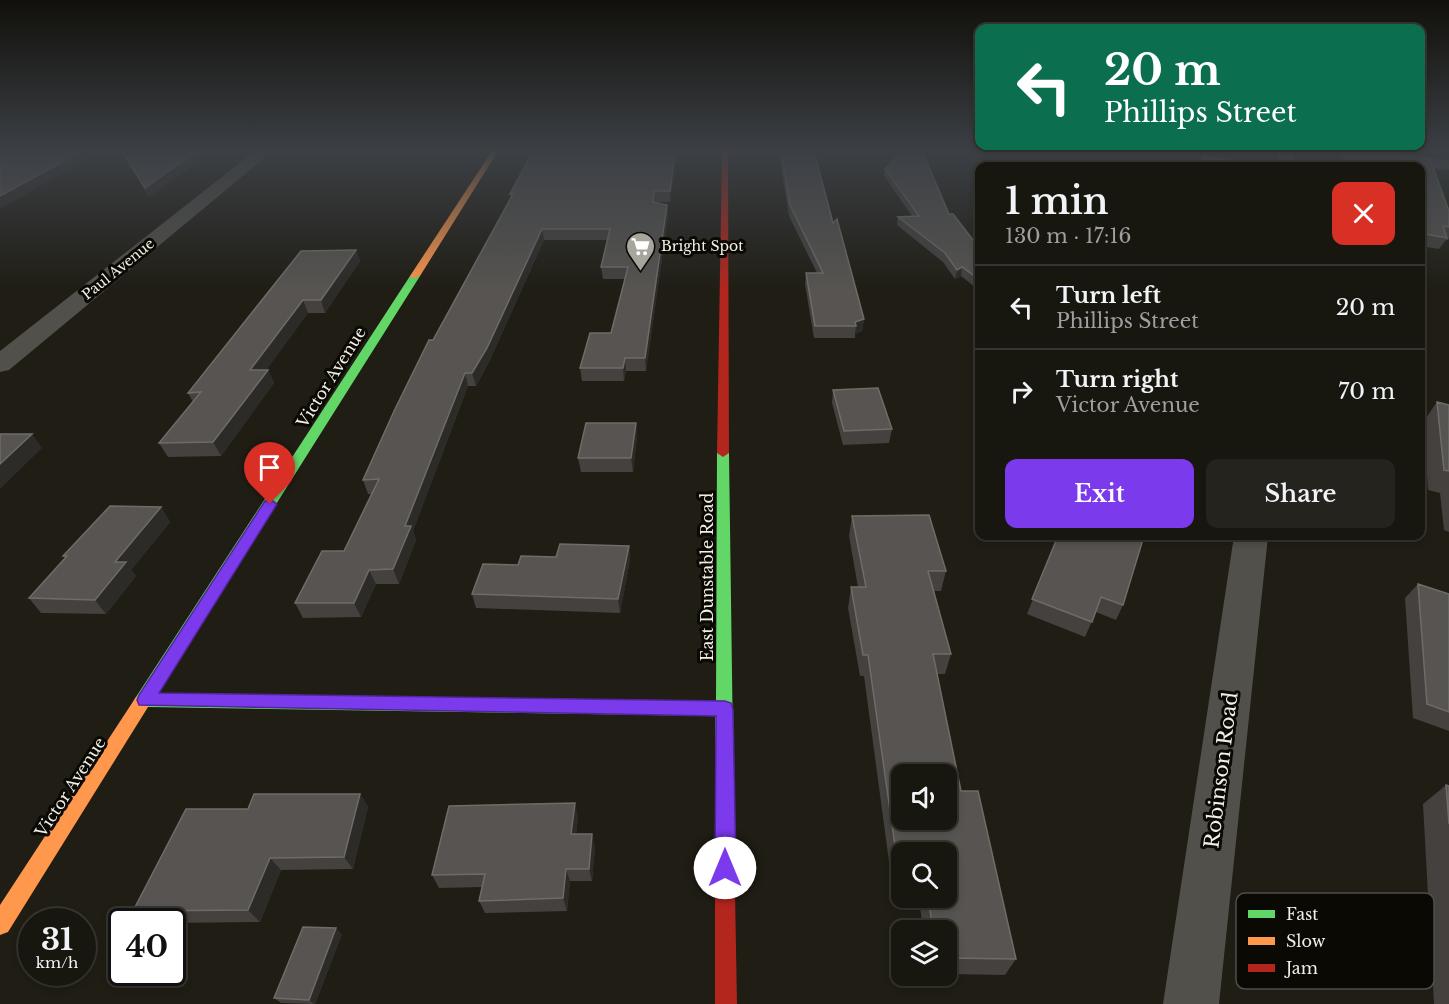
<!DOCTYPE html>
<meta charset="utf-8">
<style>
:root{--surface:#17160f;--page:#24231d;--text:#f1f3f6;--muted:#9e9f9e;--line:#36352f;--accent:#7c3aed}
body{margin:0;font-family:"Libre Baskerville",serif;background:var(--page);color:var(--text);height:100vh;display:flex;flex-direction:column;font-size:22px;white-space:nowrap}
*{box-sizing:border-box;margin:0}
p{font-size:20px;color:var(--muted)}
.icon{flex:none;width:33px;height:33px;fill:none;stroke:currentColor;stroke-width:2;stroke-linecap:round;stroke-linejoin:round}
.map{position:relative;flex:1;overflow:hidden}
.side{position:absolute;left:975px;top:162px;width:450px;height:378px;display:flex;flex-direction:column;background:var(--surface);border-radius:12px;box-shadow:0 3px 9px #0003,0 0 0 2px var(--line)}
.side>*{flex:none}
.guide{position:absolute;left:975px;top:24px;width:450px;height:126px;border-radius:12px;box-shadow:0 3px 9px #0003,0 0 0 2px var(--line);background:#0b6e4f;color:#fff;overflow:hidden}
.tools{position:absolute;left:891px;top:764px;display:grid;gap:12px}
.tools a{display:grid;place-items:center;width:66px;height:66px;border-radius:12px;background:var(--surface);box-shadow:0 3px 9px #0003,0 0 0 2px var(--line);font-size:30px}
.speed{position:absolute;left:18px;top:908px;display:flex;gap:12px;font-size:30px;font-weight:700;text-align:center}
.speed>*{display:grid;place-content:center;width:78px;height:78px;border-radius:50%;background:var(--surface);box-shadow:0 3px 9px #0003,0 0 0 2px var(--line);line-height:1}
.speed small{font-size:15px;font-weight:400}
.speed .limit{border:3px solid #111;border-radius:9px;background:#fff;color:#111}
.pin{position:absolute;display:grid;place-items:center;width:51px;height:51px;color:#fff;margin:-62px -26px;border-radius:50% 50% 50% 0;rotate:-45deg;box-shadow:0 0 6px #0007}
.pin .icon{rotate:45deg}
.me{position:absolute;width:66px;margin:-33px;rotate:0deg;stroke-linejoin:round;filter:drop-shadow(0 0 4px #0008)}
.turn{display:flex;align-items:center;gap:21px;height:126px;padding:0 30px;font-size:27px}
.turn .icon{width:78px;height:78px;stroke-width:2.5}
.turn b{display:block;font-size:42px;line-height:51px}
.round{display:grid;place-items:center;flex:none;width:63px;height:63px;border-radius:12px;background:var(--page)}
.head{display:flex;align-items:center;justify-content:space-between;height:102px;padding:0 30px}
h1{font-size:36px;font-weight:600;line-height:45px}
.primary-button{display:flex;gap:12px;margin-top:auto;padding:12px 30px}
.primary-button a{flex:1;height:69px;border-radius:12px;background:var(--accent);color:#fff;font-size:24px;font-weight:600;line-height:69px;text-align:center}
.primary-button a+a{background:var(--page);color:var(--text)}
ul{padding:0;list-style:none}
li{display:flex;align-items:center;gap:18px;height:84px;padding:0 30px;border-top:2px solid var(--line)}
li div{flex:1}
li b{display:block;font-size:22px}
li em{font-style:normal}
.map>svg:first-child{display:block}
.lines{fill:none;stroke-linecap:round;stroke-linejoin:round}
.street{fill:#52504a;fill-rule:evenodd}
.fast{fill:#63d668;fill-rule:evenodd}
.slow{fill:#ff974d;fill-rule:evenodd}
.jam{fill:#b3261e;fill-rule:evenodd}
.wall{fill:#44413f;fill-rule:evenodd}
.shaded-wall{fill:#2d2b27}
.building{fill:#575451;stroke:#6f6c68;stroke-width:1.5;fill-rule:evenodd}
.route{fill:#7c3aed;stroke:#51269a;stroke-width:1.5}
.labels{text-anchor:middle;stroke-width:6;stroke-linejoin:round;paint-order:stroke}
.far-poi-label{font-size:14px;fill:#f2f0e5;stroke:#0b0904;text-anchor:start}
.far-street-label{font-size:14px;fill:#f2f0e5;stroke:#0b0904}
.street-label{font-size:16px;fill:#f2f0e5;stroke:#0b0904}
.near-street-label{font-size:20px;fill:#f2f0e5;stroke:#0b0904}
.key{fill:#0b0904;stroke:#504e48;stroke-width:1.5}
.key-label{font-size:16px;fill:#f2f0e5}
</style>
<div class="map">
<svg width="1449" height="1004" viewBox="0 0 1449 1004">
<rect width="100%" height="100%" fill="#1f1d14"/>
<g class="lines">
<path class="street" d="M 255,151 L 273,151 L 9,370 L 0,372 L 0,351 Z
M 1279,151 L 1295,151 L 1294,166 L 1278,166 Z
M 1337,151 L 1380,151 L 1449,160 L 1449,170 L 1345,156 Z
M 992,161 L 1025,161 L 1034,166 L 983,166 Z
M 1234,536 L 1268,536 L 1219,1004 L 1163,1004 Z"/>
<path class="fast" d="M 415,273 L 420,276 L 157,693 L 716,701 L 717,453 L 719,450 L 727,450 L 729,453 L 735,893 L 732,900 L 725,903 L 718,900 L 715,893 L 715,716 L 148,707 L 142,709 L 136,707 L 133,702 L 136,697 L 410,276 Z"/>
<path class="slow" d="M 492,151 L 498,151 L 420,276 L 412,278 L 410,276 Z
M 142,695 L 148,697 L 151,702 L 148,707 L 8,932 L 0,935 L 0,905 L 136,697 Z"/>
<path class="jam" d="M 722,151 L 728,151 L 729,453 L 723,457 L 717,453 Z
M 725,883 L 732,886 L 735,893 L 737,1004 L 715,1004 L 715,893 L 718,886 Z"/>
</g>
<path class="wall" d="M 121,151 L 213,151 L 149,197 Z
M 677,151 L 670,202 L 654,202 L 667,205 L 668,216 L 646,371 L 626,371 L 624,381 L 582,381 L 580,368 L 611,333 L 625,279 L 603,279 L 601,267 L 608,240 L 544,240 L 490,360 L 476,386 L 468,386 L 413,531 L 416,540 L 399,584 L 376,584 L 361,617 L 303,618 L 295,603 L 344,551 L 372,494 L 368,494 L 363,480 L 433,340 L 511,198 L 510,194 Z
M 781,151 L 833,223 L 864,319 L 862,331 L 855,334 L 855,338 L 814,338 L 805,284 L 806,273 L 817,273 L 789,216 L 780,161 Z
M 1345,151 L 1375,151 L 1430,159 L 1449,211 L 1449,238 L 1448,240 L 1446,240 L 1439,249 L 1420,246 L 1420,166 L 1340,166 L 1342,157 Z
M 1394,151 L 1421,151 L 1420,154 Z
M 885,169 L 949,214 L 980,249 L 980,291 L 961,276 L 955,279 L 943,262 L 897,225 L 898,217 L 912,216 L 884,176 Z
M 356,250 L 360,261 L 325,313 L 308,313 L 266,370 L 268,370 L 274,383 L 221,456 L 168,457 L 159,443 L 193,402 L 188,393 Z
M 833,390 L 892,429 L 889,443 L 843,445 L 832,403 Z
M 1437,402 L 1449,405 L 1449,532 L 1444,530 L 1440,493 L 1428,490 L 1423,422 Z
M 636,423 L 637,437 L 633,472 L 581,472 L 578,458 Z
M 161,507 L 170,522 L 131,570 L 136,576 L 106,614 L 41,613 L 29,598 L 65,558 L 63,556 Z
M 852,516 L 946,571 L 941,591 L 934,591 L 951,654 L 945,674 L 937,674 L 961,791 L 1016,959 L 1005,975 L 946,974 L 946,930 L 923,930 L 920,907 L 895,906 L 864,676 L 860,676 L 848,608 L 851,587 L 858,587 L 849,536 ZM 902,852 L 946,897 L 902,897 Z
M 1058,536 L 1123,605 L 1116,620 L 1096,612 L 1085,637 L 1027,614 Z
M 629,546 L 630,560 L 620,613 L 476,608 L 472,594 L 518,565 L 556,557 Z
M 1418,584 L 1449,594 L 1449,731 L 1413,718 L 1405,598 Z
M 1446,785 L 1449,786 L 1449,1004 L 1434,1004 L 1423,804 Z
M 360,794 L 368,807 L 353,869 L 281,870 L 260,922 L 172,923 L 172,921 L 145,921 L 133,911 L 248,809 Z
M 578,816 L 576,834 L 595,847 L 592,881 L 570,881 L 567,911 L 485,913 L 479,901 L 482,887 L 439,888 L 432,875 Z
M 342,934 L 315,1004 L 281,1003 L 274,998 Z"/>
<path class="shaded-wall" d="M 82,151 L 102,151 L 0,209 L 0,196 Z
M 197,151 L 213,151 L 149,197 L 145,188 Z
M 675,151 L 677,151 L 670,202 L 670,191 Z
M 667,205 L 668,216 L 646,371 L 645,358 Z
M 542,229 L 544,240 L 490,360 L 476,386 L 472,373 Z
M 356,250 L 360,261 L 325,313 L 321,300 Z
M 962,267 L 961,276 L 955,279 L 957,270 Z
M 303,300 L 308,313 L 257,383 L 250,370 Z
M 864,319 L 862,331 L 855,334 L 856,326 L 855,322 Z
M 625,358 L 626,371 L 624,381 L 623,368 Z
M 268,370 L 274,383 L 221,456 L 213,442 Z
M 465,373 L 468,386 L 413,531 L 416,540 L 399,584 L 393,569 L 405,526 Z
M 636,423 L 637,437 L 633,472 L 631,458 Z
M 32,434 L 42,448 L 0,489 L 0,464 Z
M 161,507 L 170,522 L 131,570 L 136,576 L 106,614 L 95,600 L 115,562 Z
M 629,546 L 630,560 L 620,613 L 618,599 Z
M 369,570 L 376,584 L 361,617 L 354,603 Z
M 360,794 L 368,807 L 353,869 L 344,857 Z
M 575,803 L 578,816 L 575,847 L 571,834 Z
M 592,834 L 595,847 L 592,881 L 589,869 Z
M 270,858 L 281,870 L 260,922 L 248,910 Z
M 566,869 L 570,881 L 567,911 L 563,898 Z
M 336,928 L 342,934 L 315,1004 L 314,1004 L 309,1000 Z"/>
<path class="building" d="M 14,151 L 82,151 L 0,196 L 0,158 Z
M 122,151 L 197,151 L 145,188 Z
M 533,151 L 675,151 L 670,191 L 654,191 L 653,202 L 667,205 L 645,358 L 625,358 L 623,368 L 580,368 L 590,333 L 611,333 L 628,267 L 601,267 L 610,229 L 542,229 L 487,348 L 472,373 L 465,373 L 405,526 L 411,526 L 393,569 L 369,570 L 354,603 L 295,603 L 322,551 L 344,551 L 379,479 L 363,480 L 395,409 L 429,340 L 433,340 L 513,194 L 510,194 Z
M 781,151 L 814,151 L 833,223 L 837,219 L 864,319 L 855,322 L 856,326 L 815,326 L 806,273 L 823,273 L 790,205 Z
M 902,151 L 922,151 L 949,214 L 953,214 L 980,249 L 980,280 L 962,267 L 957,270 L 945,253 L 898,217 L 919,216 L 885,169 Z
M 1346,151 L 1375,151 L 1430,159 L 1449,211 L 1449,227 L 1443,226 L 1447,238 L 1420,233 L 1420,166 L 1358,166 L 1344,164 Z
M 1204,156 L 1239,162 L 1237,166 L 1199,166 Z
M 356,250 L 321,300 L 303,300 L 250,370 L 268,370 L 213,442 L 159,443 L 201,392 L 188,393 L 301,251 Z
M 878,388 L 892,429 L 844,431 L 833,390 Z
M 1437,402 L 1449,405 L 1449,471 L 1444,470 Z
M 586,423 L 636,423 L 631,458 L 578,458 Z
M 0,434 L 32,434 L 0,464 Z
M 110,506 L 161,507 L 115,562 L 126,562 L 95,600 L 29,598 L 67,556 L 63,556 Z
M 929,515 L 946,571 L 928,571 L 951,654 L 933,654 L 961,791 L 978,791 L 1016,959 L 946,958 L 946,930 L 933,930 L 928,897 L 946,897 L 946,852 L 902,852 L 901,888 L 868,655 L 863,655 L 851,587 L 866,587 L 852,516 ZM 902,774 L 946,774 L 946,819 L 902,819 Z
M 1058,536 L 1144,536 L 1123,605 L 1101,597 L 1092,622 L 1032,599 Z
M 560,544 L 629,546 L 618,599 L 472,594 L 483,564 L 518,565 L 521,556 L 556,557 Z
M 1418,584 L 1449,594 L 1449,712 L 1427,704 Z
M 1446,785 L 1449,786 L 1449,824 Z
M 254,794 L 360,794 L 344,857 L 270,858 L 248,910 L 133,911 L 186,809 L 248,809 Z
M 575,803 L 571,834 L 592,834 L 589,869 L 566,869 L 563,898 L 479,901 L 485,874 L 432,875 L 449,806 Z
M 303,927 L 336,928 L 309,1000 L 274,998 Z"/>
<linearGradient id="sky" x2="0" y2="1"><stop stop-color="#11100b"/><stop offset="0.52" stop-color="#3c4045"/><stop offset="1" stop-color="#3c4045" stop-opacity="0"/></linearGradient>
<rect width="1449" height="291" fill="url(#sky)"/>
<path class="route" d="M 270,499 L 277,504 L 159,693 L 725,701 L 731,703 L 733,709 L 736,868 L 733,875 L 725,878 L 718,875 L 715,868 L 716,716 L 139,705 L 137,700 L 139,695 L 265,501 Z"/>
<defs>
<symbol id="supermarket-pin" viewBox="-11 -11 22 30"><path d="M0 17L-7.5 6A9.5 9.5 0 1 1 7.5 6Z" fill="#a8a69c" stroke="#0b0904"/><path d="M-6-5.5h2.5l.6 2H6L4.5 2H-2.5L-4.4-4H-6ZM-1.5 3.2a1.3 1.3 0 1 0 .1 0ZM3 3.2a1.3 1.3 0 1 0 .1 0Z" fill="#fff"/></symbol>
</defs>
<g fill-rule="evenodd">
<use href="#supermarket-pin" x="624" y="230" width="33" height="45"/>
</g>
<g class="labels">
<g class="far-poi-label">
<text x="661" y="251">Bright Spot</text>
</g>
<g class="far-street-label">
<text transform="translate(118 269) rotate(-39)" y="5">Paul Avenue</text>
</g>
<g class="street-label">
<text transform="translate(331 377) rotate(-58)" y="6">Victor Avenue</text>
<text transform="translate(707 577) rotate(-90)" y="6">East Dunstable Road</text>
<text transform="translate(70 787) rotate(-57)" y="6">Victor Avenue</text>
</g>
<g class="near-street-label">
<text transform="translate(1221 770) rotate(-83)" y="7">Robinson Road</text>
</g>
</g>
<rect x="1236" y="893" width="198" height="96" rx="9" class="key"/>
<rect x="1248" y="910" width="27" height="8" fill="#63d668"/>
<rect x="1248" y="937" width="27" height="8" fill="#ff974d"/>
<rect x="1248" y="964" width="27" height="8" fill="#b3261e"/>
<g class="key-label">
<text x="1286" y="920">Fast</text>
<text x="1286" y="947">Slow</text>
<text x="1286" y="974">Jam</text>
</g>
</svg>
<div class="tools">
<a><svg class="icon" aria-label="sound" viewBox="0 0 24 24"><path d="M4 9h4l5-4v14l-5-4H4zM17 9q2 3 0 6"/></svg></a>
<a><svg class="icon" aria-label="search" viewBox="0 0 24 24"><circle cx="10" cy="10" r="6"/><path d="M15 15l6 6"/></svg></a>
<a><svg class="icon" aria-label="layers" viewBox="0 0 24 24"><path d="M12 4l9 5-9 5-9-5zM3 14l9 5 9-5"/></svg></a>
</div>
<div class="speed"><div>31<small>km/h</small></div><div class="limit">40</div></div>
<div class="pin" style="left:270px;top:504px;background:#d93025"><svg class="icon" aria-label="arrive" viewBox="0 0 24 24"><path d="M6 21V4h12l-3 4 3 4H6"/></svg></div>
<svg class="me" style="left:725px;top:868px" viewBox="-20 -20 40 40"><circle r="19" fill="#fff"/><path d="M0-13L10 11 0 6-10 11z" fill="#7c3aed"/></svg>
<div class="guide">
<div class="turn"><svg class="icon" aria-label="left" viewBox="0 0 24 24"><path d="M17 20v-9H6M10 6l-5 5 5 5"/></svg><div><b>20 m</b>Phillips Street</div></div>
</div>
<section class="side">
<div class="head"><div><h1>1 min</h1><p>130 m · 17:16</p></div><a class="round" style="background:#d93025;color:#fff"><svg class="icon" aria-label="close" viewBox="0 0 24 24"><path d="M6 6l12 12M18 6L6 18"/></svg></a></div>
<ul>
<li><svg class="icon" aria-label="left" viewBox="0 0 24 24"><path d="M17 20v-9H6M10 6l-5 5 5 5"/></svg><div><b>Turn left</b><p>Phillips Street</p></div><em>20 m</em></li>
<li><svg class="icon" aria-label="right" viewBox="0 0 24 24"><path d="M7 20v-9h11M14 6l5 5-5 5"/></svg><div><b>Turn right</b><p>Victor Avenue</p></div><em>70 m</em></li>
</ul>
<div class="primary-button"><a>Exit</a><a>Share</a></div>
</section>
</div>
